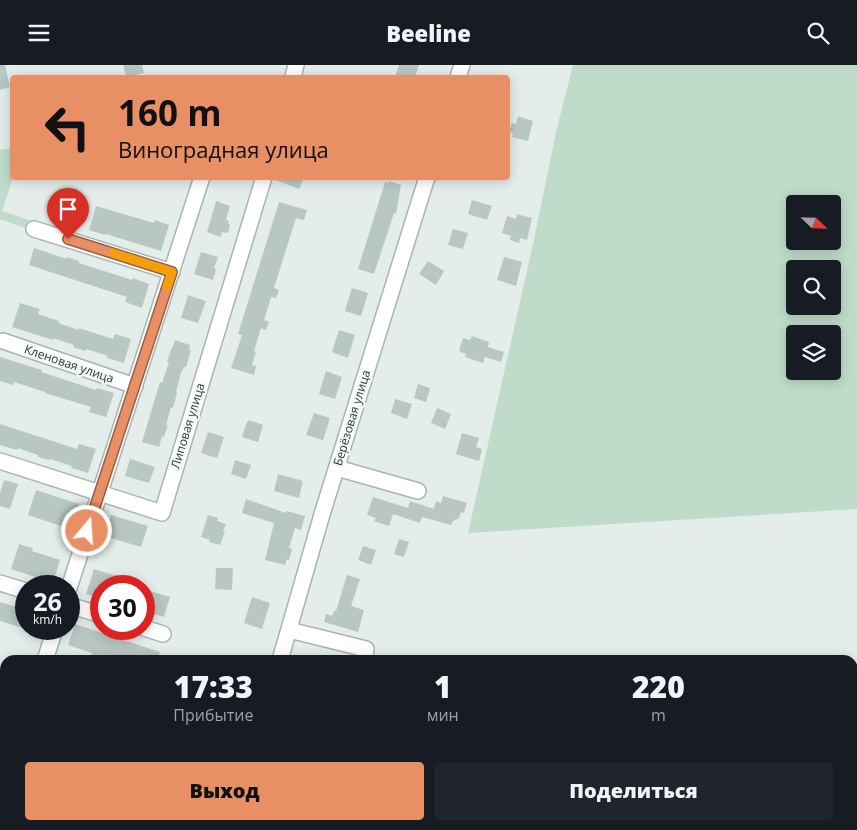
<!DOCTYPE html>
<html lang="ru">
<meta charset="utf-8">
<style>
:root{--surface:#171b24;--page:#20242c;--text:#f1f3f6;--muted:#9ea1a6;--accent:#e98f65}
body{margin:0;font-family:"Open Sans",sans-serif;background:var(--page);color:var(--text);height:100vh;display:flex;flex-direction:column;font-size:19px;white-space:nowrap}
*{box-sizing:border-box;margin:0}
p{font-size:16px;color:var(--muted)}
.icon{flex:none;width:28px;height:28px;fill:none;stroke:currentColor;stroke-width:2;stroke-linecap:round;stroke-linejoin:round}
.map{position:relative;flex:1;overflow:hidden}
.drawer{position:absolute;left:0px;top:590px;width:858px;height:175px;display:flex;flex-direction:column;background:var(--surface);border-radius:15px 15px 0 0;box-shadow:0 2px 12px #0003}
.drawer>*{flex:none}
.guide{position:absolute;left:10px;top:10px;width:500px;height:105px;border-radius:5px;box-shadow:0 2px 12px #0003;background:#e98f65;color:#111;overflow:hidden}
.needle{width:32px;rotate:113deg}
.controls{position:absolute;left:786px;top:130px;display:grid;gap:10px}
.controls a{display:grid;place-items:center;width:55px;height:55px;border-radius:5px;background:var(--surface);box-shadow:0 2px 12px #0003;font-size:25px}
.speed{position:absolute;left:15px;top:510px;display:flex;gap:10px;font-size:25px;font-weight:700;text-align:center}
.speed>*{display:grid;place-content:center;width:65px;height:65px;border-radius:50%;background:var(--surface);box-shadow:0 2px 12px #0003;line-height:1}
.speed small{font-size:12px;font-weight:400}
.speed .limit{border:8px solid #d22;background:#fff;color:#111}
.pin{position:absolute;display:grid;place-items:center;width:42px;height:42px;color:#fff;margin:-51px -21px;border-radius:50% 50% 50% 0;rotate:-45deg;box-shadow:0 0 5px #0007}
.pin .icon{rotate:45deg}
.me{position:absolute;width:55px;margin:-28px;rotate:18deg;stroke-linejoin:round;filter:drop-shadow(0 0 4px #0008)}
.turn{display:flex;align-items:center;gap:18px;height:105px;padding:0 25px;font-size:22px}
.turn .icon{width:65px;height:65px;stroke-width:2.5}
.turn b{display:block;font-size:35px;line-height:42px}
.eta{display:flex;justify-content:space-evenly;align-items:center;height:85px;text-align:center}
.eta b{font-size:30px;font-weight:800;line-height:35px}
.primary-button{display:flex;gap:10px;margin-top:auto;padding:10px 25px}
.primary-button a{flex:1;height:58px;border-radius:5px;background:var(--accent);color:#111;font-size:20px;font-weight:800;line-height:58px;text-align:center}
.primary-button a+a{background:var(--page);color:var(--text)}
header{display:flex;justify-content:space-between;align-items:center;height:65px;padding:0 25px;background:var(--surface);font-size:22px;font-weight:800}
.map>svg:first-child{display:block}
.green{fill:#bedcc9;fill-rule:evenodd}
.building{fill:#b9c7c3}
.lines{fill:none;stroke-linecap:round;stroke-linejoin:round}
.minor-casing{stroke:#a7b5b0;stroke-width:18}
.minor{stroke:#fff;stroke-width:15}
.route-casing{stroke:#975d42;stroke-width:12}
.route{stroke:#e98f65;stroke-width:9}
.slow{stroke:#f59e0b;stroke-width:9}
.labels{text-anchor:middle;stroke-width:4.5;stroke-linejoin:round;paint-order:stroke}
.street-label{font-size:12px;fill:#243d38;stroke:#f4f9f7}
</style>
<header><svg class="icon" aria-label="menu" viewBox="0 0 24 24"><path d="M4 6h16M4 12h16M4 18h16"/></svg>Beeline<svg class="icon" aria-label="search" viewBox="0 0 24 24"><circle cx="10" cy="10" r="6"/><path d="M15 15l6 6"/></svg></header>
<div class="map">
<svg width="857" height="765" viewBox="0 0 857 765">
<rect width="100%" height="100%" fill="#e4ede9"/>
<path class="green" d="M 573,0 L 857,0 L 857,444 L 468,468 L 533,179 L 557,63 ZM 795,139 L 832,139 L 832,176 L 795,176 ZM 795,204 L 832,204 L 832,241 L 795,241 ZM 795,269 L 832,269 L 832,306 L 795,306 Z
M 12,83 L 12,112 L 13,113 L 2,146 L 38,158 L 35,167 L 0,154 L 0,85 Z"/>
<path class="building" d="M 0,0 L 5,0 L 10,22 L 0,25 Z
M 123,0 L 142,0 L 144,8 L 126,12 Z
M 399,0 L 419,0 L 415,12 L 395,12 Z
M 518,51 L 533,56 L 528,76 L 512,72 L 513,68 L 509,67 L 512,58 L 516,59 Z
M 273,112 L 304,112 L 299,124 L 273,114 Z
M 389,116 L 401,120 L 396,149 L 394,148 L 374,209 L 358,204 L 385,117 L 389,118 Z
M 57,130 L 79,138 L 72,158 L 62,154 L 63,153 L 51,148 Z
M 472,135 L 492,141 L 487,155 L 468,149 Z
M 216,136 L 230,141 L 226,155 L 229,156 L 228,159 L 230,160 L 228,168 L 222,167 L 221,172 L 207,167 Z
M 279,137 L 307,145 L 304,155 L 296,153 L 274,223 L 279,225 L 276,233 L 271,232 L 264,255 L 269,257 L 266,265 L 261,263 L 254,286 L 256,287 L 252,300 L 256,301 L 254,310 L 231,303 L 242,270 L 238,269 Z
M 96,141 L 154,158 L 155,155 L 169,160 L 161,186 L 106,169 L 105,170 L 89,165 Z
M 517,149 L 532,153 L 527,175 L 520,173 L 519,178 L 510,175 L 511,171 L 502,168 L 507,151 L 516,154 Z
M 453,164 L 468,168 L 463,184 L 448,180 Z
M 34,183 L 67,194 L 67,192 L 79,196 L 79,198 L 132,215 L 133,213 L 149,219 L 142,243 L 125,237 L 127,232 L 29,200 Z
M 201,187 L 218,192 L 214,203 L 216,204 L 213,215 L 194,209 Z
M 504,192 L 522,197 L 516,221 L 497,215 Z
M 428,196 L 444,206 L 436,220 L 419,209 Z
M 352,223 L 368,228 L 361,251 L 345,246 Z
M 188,230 L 206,236 L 198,258 L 181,253 Z
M 20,238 L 40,244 L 38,249 L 59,256 L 58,258 L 79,265 L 79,263 L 113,274 L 115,269 L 131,274 L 124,298 L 107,293 L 108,291 L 86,284 L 85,286 L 73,282 L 74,280 L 53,273 L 53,275 L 12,262 Z
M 339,265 L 355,270 L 348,293 L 332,287 Z
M 472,271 L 489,277 L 488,282 L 504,287 L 501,297 L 485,292 L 483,298 L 465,292 L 466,289 L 459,286 L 463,273 L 470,275 Z
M 175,275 L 190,280 L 189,285 L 191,285 L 186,302 L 184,302 L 181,308 L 176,327 L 177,328 L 173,343 L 171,342 L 166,360 L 168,360 L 164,372 L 162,371 L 159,382 L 142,377 L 160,317 L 162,318 L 169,297 L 167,297 L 172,282 L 173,282 Z
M 0,292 L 42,305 L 41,307 L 96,325 L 97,323 L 114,328 L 106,352 L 89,347 L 91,342 L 45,328 L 45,327 L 14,317 L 13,320 L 0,316 Z
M 326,306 L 342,312 L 335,334 L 319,329 Z
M 418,319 L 430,323 L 426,337 L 414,333 Z
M 395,334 L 412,339 L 407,354 L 391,348 Z
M 437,343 L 451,349 L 445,364 L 431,358 Z
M 314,348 L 330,353 L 323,375 L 306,370 Z
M 249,355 L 263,360 L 258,377 L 242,372 L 246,359 Z
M 0,359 L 77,384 L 79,379 L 96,384 L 88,408 L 71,403 L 72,401 L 50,394 L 49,395 L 38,392 L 38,390 L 18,383 L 17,385 L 0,380 Z
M 208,367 L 224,372 L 217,393 L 201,388 Z
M 462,368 L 479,373 L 476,382 L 482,384 L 479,396 L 456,389 Z
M 130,394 L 155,402 L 149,418 L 125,411 Z
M 235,395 L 251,400 L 246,414 L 231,409 Z
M 278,409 L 303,416 L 299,433 L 274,426 Z
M 4,415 L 18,419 L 10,444 L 0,441 L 0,428 Z
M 36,425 L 79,439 L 70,464 L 28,450 Z
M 443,431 L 467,438 L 464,448 L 461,447 L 459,453 L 453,456 L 451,460 L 422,452 L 420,458 L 393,449 L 389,461 L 374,456 L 376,453 L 367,450 L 373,432 L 408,443 L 410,436 L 434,444 L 436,436 L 441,438 Z
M 246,434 L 286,448 L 287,446 L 305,451 L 301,465 L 295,463 L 289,483 L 292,484 L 289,495 L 287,494 L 285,500 L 265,495 L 274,458 L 242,448 Z
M 111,450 L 148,461 L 141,482 L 104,471 Z
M 208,450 L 218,453 L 217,456 L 226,459 L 223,466 L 225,466 L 220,480 L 209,477 L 210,475 L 201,472 Z
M 399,474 L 409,477 L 404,492 L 394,489 Z
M 19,479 L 33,483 L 32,486 L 60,495 L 53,518 L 11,504 Z
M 363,481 L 376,485 L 371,500 L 358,495 Z
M 216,503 L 233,503 L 232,525 L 215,524 Z
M 94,504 L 142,519 L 142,521 L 101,521 L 101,528 L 99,533 L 86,529 Z
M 347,510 L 360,514 L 351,541 L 364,545 L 358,567 L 324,557 L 326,549 L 332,551 L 334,546 L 336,546 Z
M 150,526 L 170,532 L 164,552 L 144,546 Z
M 252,532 L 270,538 L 262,564 L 244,558 Z
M 0,537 L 26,545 L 26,564 L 0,556 Z
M 75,559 L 160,587 L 157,595 L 103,595 L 91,591 L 92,588 L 68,580 Z"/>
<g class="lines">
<defs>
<path id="minor" d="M 293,12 L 296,0
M 458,12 L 462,0
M 34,164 L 172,207
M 3,276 L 135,321
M 0,396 L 162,448 L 264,112
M 337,403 L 418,426
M 0,518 L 26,526
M 69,523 L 202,112
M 69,540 L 101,550
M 144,563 L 163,569
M 289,565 L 366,584 L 364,595
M 45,595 L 55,564
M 280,595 L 323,446 L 427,112
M 0,637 L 5,639
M 852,658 L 857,658
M 0,733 L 5,718
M 0,761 L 14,765
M 231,765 L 233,760
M 318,765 L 319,760"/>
</defs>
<use href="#minor" class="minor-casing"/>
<use href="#minor" class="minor"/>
</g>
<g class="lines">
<defs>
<path id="route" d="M 68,174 L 172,207 L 87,466"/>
</defs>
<use href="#route" class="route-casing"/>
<use href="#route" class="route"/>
<path class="slow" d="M 113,188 L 172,207 L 167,221"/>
</g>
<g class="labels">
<g class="street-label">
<text transform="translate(69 299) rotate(19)" y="4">Кленовая улица</text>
<text transform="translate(352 353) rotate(-73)" y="4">Берёзовая улица</text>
<text transform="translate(188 361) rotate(-73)" y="4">Липовая улица</text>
</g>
</g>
</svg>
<div class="controls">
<a><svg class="needle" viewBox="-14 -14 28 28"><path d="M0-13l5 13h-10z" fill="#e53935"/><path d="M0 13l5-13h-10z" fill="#9ea1a6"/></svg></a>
<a><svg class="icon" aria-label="search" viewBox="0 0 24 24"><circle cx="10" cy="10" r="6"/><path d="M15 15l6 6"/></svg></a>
<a><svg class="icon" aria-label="layers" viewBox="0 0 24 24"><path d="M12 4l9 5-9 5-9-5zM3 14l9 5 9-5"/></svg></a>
</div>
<div class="speed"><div>26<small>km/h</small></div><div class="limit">30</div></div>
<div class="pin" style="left:68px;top:174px;background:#d93025"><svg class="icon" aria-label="arrive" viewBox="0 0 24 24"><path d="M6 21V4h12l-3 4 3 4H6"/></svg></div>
<svg class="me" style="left:87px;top:466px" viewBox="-20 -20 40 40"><circle r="17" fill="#e98f65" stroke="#fff" stroke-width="3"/><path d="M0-11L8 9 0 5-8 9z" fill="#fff"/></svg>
<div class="guide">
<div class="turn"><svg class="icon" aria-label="left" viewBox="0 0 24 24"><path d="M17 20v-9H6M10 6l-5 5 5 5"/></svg><div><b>160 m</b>Виноградная улица</div></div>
</div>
<section class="drawer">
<div class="eta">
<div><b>17:33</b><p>Прибытие</p></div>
<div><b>1</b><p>мин</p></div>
<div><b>220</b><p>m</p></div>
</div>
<div class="primary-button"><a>Выход</a><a>Поделиться</a></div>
</section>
</div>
